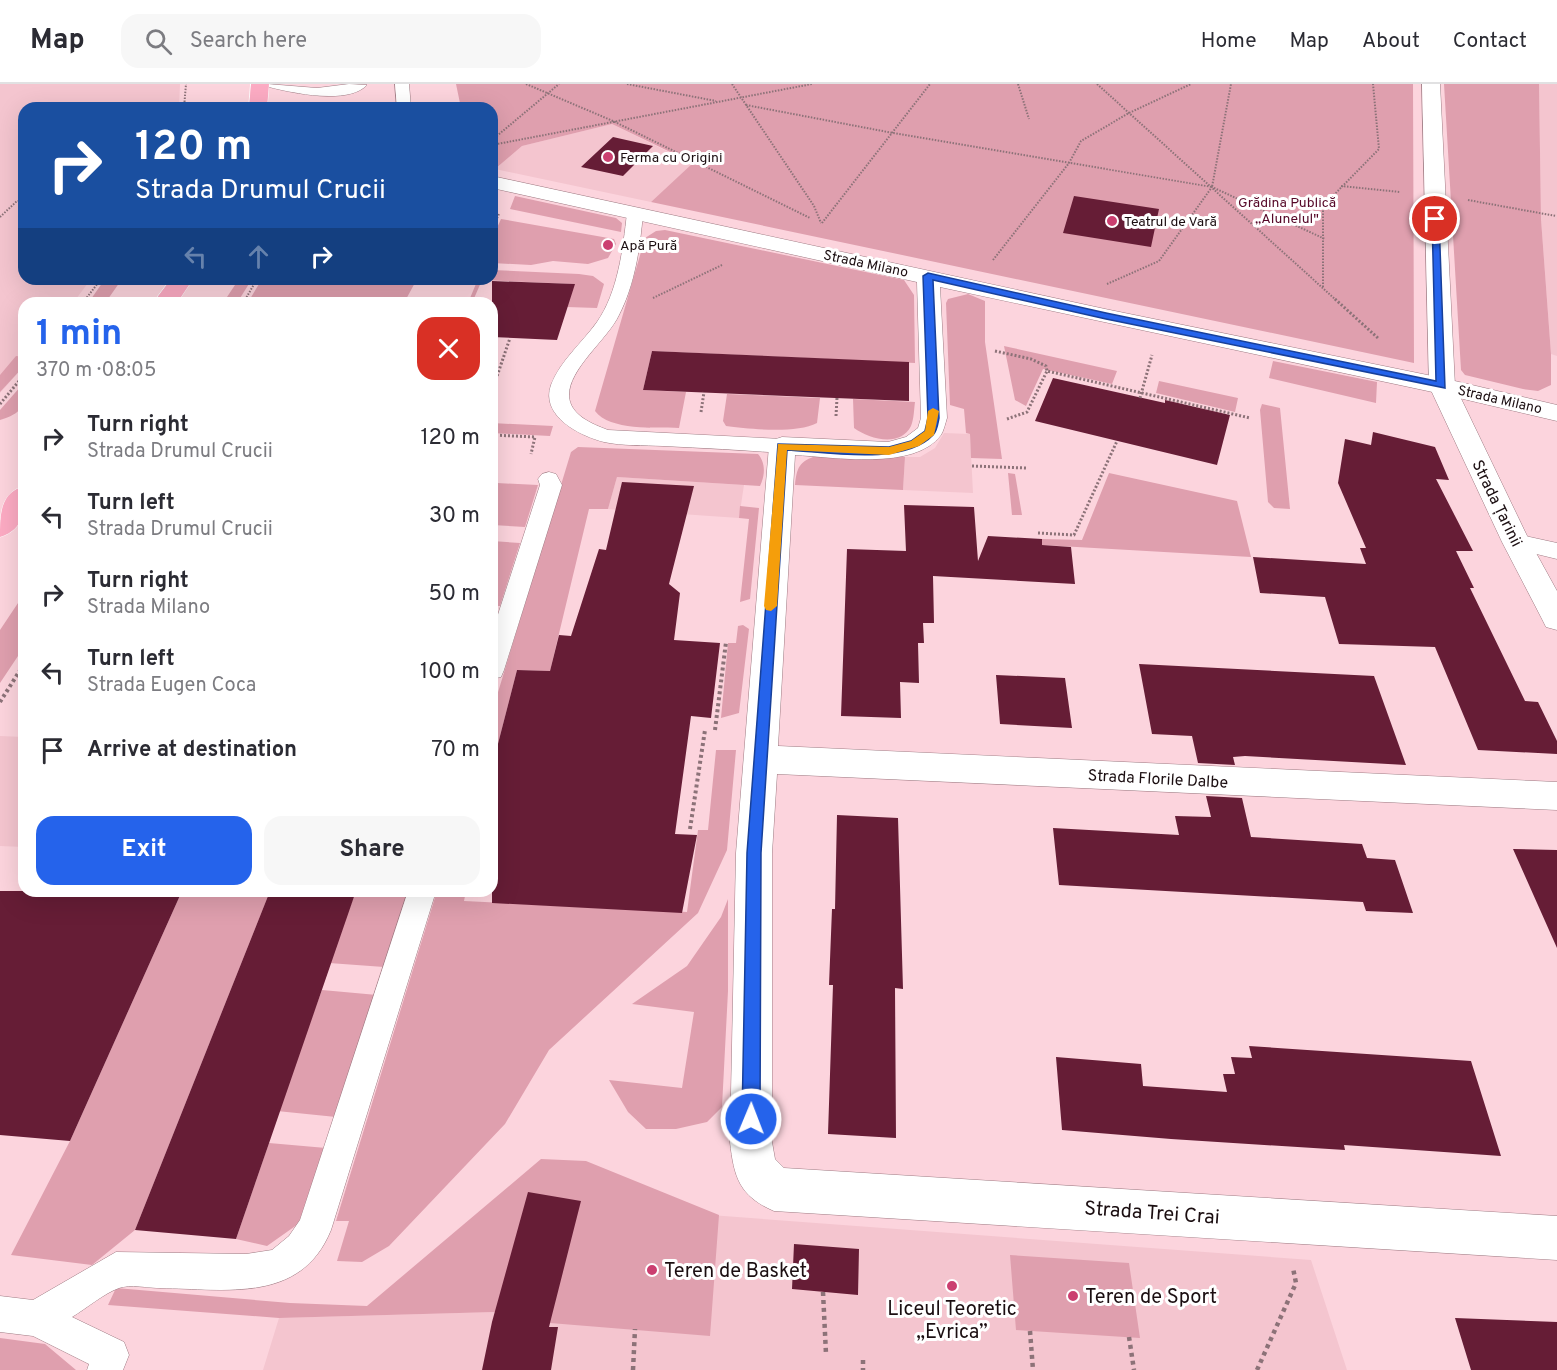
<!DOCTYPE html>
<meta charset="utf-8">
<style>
:root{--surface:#fff;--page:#f7f7f7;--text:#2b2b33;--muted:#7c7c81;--line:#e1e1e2;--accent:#2563eb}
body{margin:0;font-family:Overpass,sans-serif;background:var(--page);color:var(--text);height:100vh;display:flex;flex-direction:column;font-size:22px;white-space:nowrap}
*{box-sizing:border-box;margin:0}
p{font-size:20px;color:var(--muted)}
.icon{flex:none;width:33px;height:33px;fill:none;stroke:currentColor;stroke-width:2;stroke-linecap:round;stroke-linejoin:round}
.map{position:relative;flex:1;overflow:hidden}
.drawer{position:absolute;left:18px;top:213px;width:480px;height:600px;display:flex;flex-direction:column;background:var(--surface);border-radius:18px;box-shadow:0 6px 24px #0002}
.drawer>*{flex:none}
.hud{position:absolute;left:18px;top:18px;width:480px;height:183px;border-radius:18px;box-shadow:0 6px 24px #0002;background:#1a4fa0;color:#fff;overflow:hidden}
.pin{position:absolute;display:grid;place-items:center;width:51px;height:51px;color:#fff;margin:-26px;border:3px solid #fff;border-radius:50%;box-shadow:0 2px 6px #0007}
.me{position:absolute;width:66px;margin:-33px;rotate:1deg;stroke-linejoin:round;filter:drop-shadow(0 0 4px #0008)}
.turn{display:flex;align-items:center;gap:21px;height:126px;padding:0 18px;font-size:27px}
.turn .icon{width:78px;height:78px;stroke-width:2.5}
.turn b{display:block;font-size:42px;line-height:51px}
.lanes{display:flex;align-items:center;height:57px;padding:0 18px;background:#0003;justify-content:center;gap:30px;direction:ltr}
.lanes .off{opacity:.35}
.round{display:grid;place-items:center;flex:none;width:63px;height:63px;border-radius:18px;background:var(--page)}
.overview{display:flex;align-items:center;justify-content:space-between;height:102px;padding:0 18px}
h1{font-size:36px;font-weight:700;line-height:45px;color:var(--accent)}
.primary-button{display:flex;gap:12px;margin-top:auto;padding:12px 18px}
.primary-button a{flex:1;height:69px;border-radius:18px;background:var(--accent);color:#fff;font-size:24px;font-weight:700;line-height:69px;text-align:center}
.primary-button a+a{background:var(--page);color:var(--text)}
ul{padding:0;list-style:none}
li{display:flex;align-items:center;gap:18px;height:78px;padding:0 18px}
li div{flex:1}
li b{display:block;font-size:22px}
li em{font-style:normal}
header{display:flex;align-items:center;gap:36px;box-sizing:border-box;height:84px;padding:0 30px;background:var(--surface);border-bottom:2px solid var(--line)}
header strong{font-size:28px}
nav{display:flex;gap:33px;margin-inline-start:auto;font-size:21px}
.search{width:420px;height:54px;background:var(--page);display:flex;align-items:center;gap:15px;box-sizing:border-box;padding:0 21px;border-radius:18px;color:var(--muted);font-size:22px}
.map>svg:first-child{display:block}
.built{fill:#f4c5cf}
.green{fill:#df9fae}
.building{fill:#661d36}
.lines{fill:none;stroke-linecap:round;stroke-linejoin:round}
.lane-casing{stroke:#9e7b83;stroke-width:1}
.street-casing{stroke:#9e7b83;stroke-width:1}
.secondary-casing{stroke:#9e7b83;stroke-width:1}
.primary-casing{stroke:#fff;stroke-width:1}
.path-far3{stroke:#8c7278;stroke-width:2;stroke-dasharray:1.5 1.5;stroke-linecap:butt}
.path-far2{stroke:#8c7278;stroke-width:3;stroke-dasharray:2 2;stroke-linecap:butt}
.path-far1{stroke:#8c7278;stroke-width:4;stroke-dasharray:3 3;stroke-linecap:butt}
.path{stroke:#8c7278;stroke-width:4.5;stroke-dasharray:4 4;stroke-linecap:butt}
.lane{fill:#fff;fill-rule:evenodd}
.street{fill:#fff;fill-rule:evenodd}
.secondary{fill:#fff;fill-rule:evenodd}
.primary{fill:#fcabc3;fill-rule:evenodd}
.route{fill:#2563eb;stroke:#184099;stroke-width:1.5}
.slow{fill:#f59e0b}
.poi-dot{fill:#cb3f70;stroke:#fff;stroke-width:2}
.labels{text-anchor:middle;stroke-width:6;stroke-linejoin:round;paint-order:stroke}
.far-poi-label{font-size:14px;fill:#1b0e11;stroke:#fff;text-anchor:start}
.far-park-label{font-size:14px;fill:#550727;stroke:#fff}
.far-street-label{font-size:14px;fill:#1b0e11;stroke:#fff}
.street-label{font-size:16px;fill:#1b0e11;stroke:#fff}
.near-street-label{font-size:20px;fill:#1b0e11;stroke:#fff}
.near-poi-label{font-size:20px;fill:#1b0e11;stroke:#fff;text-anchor:start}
</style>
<header>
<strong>Map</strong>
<div class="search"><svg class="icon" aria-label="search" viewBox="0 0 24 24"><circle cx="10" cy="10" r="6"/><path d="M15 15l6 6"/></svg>Search here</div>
<nav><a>Home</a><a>Map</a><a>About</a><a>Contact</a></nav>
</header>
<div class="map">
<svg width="1557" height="1286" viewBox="0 0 1557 1286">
<rect width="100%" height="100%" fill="#fcd4dd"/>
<path class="built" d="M 0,0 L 180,0 L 179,24 L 24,24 L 24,195 L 91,195 L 73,219 L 24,219 L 24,282 L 0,309 Z
M 1539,0 L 1557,0 L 1557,272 L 1551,270 L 1541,135 Z
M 612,40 L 693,80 L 651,118 L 495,85 L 522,62 Z
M 944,349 L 970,350 L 973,409 L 903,406 L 905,373 L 920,373 L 935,364 Z
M 617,393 L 744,401 L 739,434 L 608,425 Z
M 0,652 L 24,653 L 24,763 L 0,762 Z
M 603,1123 L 1311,1176 L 1347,1286 L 263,1286 L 279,1234 L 495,1228 L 550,1239 Z"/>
<path class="green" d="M 456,0 L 1413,0 L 1414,279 L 651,118 L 693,79 L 612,40 L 522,62 L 495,85 L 492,83 L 492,24 L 461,24 Z
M 1444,0 L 1539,0 L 1541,135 L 1551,270 L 1551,301 L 1538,307 L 1523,305 L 1465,291 L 1461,286 Z
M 515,112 L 616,134 L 622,139 L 621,148 L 510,125 Z
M 501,135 L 614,155 L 616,160 L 608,174 L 588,180 L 553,177 L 531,181 L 492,179 L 492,155 Z
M 665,146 L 904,196 L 914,211 L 915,279 L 652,267 L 643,306 L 686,308 L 679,344 C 655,343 610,347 595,327 L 645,154 L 656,147 Z
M 492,186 L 579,190 L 593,192 L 604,200 L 597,224 L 567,223 L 574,200 L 482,196 L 472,219 L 468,219 L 478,195 L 492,195 Z
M 105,195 L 122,195 L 108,215 L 91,215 Z
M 239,195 L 252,195 L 237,219 L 223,219 Z
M 262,195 L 417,195 L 404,219 L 306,219 L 250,215 Z
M 968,210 L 985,217 L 985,258 L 1002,375 L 971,374 L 970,350 L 966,349 L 964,325 L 950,321 L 946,219 L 948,215 Z
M 1004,262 L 1013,264 L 1117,287 L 1112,300 L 1043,285 L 1026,322 L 1015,316 Z
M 16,272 L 24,273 L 24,282 L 0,308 L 0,291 Z
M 1273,277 L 1377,298 L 1376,319 L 1269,294 Z
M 1159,297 L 1238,314 L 1235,328 L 1156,309 Z
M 21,302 L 24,302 C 24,324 22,329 0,336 L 0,326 Z
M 727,310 L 820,314 L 817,339 C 796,350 749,345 726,342 L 723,337 Z
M 853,315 L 915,318 C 914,325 914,335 911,342 C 900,364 869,355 854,344 Z
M 1262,320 L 1280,324 L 1290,425 L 1274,424 L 1268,418 L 1260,326 Z
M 492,339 L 553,342 L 550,352 L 492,349 Z
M 578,363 L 758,370 C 766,379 765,392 760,402 L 617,393 L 608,425 L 589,425 L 550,587 L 517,586 L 492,683 L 492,628 L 571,368 Z
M 821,370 L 905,373 L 903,406 L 795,401 C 797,380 801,377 821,370 Z
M 1008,389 L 1015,390 L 1022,431 L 1012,431 Z
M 1109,389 L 1237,417 L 1251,473 L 1042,461 L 1042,455 L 1082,456 Z
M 497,399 L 538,401 L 525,443 L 492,441 L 492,415 Z
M 740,422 L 759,424 L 750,515 L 740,518 L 749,435 L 739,434 Z
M 492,457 L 520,459 L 500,522 L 492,522 Z
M 24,510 L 24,563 L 0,599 L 0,546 Z
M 743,541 L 749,545 L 739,629 L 721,634 L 728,559 L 736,559 L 738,542 Z
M 716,666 L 736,666 L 727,766 L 698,829 L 549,966 L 505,1040 L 389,1162 L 362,1178 L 337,1177 L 349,1137 L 336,1137 L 437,807 L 466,807 L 464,817 L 687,828 L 698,746 L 708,746 Z
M 182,807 L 270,807 L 135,1146 L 92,1181 L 11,1171 L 70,1057 Z
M 356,807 L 409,809 L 384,883 L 329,879 Z
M 728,815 L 728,907 L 722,1023 L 707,1038 L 676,1045 L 646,1045 L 628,1028 L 609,996 L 682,1004 L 694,928 L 632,920 L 687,882 L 721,833 Z
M 322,906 L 377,911 L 336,1033 L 277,1027 Z
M 269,1059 L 326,1064 L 301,1138 L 267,1162 L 236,1155 Z
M 541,1075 L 586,1077 L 719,1131 L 710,1252 L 550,1239 L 495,1228 L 279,1234 L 108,1221 L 116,1204 L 290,1219 L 367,1222 Z
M 1010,1171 L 1129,1179 L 1140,1254 L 1016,1246 Z
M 0,1254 L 45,1260 L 76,1286 L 0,1286 Z"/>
<path class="building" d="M 613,53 L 653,62 L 623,92 L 581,83 Z
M 1074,112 L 1159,125 L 1151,163 L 1063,149 Z
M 492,197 L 575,200 L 557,256 L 492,253 Z
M 652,267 L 909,278 L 909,317 L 643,306 Z
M 1053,294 L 1165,319 L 1165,316 L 1230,331 L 1217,381 L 1035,337 Z
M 1373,348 L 1435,363 L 1449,396 L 1436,395 L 1473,467 L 1456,467 L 1474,504 L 1470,504 L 1525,617 L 1538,618 L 1557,657 L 1557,670 L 1478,666 L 1435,563 L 1339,560 L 1325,513 L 1260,509 L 1253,473 L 1366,480 L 1360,464 L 1366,464 L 1338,399 L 1345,355 L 1371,361 Z
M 622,398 L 694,402 L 669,500 L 680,509 L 674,556 L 720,559 L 711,634 L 691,632 L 675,750 L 697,751 L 682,829 L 492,819 L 492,683 L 517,586 L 550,587 L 559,551 L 571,552 L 599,465 L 606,466 Z
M 904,421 L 974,423 L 978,477 L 988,452 L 1042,455 L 1042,461 L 1071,463 L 1075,500 L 933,492 L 934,539 L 923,539 L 924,559 L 918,559 L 919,599 L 900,598 L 901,634 L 841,632 L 847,465 L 906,467 Z
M 1139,580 L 1374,592 L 1406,681 L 1245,672 L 1233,673 L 1235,681 L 1198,679 L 1192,652 L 1152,650 Z
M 996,591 L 1065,594 L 1072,644 L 1000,640 Z
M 1206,712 L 1242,714 L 1251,753 L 1362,760 L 1367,774 L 1395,776 L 1413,829 L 1366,827 L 1363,818 L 1059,801 L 1053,744 L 1179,751 L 1175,732 L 1211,733 Z
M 837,731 L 898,734 L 903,905 L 895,904 L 896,1054 L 828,1050 L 833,901 L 829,901 L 832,825 L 835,825 Z
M 1513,765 L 1557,766 L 1557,864 Z
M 0,807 L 182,807 L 70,1057 L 0,1051 Z
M 270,807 L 356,807 L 236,1155 L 135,1146 Z
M 1249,962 L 1471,977 L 1501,1072 L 1344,1061 L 1345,1066 L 1171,1055 L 1062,1046 L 1056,973 L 1141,980 L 1143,1002 L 1227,1008 L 1223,990 L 1235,990 L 1231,973 L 1252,974 Z
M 528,1108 L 581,1117 L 549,1243 L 558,1243 L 551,1286 L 482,1286 L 492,1238 Z
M 794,1160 L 859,1165 L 858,1211 L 792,1205 Z
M 1455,1234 L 1557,1238 L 1557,1286 L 1471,1286 Z"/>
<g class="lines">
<defs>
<path id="lane" d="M 267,0 L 317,4 L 349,0 L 367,1 C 348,21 293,9 269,3 Z
M 395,0 L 409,0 L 411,24 L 397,24 Z
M 635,124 L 643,129 C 640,164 635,200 619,231 C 608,255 568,285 569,312 C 570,331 592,340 608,346 L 782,355 L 789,357 L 792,362 L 789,367 L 782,369 C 742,366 703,364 663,362 C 644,361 622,362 604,358 C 580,352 540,332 551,301 C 560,277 582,259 597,238 C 618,208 623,165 627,129 Z
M 549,388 L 556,390 L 562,401 L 504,586 L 501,593 L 492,595 L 492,549 L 540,401 L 538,395 L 542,390 Z
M 1516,450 L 1557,459 L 1557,475 L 1508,463 L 1505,458 L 1508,453 Z
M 408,807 L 436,807 L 331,1146 C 301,1220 226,1205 160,1204 C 148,1204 130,1200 119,1204 C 103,1210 87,1224 72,1233 L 124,1258 L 129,1271 L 123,1286 L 87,1286 L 89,1280 L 33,1252 L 0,1248 L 0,1212 L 33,1216 L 116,1168 L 246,1170 L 272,1166 L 289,1152 L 300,1136 Z"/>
<path id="street" d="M 492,92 L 1105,225 L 1442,294 L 1557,321 L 1557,337 L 1442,310 L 940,203 L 947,334 C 945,340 944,346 941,351 C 915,387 833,373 795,371 L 778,662 L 1557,698 L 1557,726 L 777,690 L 772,769 L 772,1058 L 775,1075 L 784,1084 L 1557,1132 L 1557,1176 L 774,1127 C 739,1112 734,1093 730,1058 L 736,769 L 769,362 L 773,356 L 782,353 L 888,358 L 906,353 L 918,344 L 921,334 L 917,198 L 492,104 Z"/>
<path id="secondary" d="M 1422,0 L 1440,0 L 1455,302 L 1530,458 L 1557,507 L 1557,546 L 1546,543 L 1542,535 L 1502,458 L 1429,302 Z"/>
<path id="primary" d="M 251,0 L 269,0 L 267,24 L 249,24 Z
M 171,195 L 193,195 L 177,219 L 153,219 Z
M 24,402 C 24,424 26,445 0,453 C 0,431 0,409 24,402 Z"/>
</defs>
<use href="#lane" class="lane-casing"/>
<use href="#street" class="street-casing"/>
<use href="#secondary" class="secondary-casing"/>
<use href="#primary" class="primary-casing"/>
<path class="path-far3" d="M 526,0 L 613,37 L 810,134
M 627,0 L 716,17
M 732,0 L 814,122 L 821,139
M 1018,0 L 1029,35
M 1097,0 L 1336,216
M 746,21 L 893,49 L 1212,103 L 1231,0
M 184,24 L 186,0
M 492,56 L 559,0
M 492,61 L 812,0
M 1341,102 L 1400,108
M 1468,116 L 1556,132
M 0,133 L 17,117 L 24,116
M 822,139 L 930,0
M 492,145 L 499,130
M 993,176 L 1069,79 L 1081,57 L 1129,29 L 1191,0
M 1107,200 L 1159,177 L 1212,103 L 1325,155
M 1323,203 L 1323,122 L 1379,65 L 1373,0
M 653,214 L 722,181
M 85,216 L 101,195
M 245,216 L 257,195"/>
<path class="path-far2" d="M 1335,215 L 1379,255
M 83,219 L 86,215
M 244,219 L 246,215
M 995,267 L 1031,275 L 1046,282 L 1047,287
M 19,270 L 24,270
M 492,307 L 510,254
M 1140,314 L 1152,271
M 0,320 L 24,291
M 701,328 L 704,308
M 836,332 L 837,314
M 1007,335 L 1027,328 L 1047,287 L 1250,334
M 492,351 L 535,353 L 531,370
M 972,382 L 1026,384
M 1038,449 L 1074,451 L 1117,357"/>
<path class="path-far1" d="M 0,618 L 24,580
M 715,646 L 726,558
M 690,745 L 705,646"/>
<path class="path" d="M 823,1208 L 826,1270
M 1030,1247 L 1033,1286
M 1129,1253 L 1134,1286
M 863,1276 L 863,1286
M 633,1286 L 635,1245
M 1257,1286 L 1296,1199 L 1293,1184"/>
<use href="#lane" class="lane"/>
<use href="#street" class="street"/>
<use href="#secondary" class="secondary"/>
<use href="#primary" class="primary"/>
</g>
<path class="route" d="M 1432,133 L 1439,135 L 1445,304 L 1106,235 L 933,196 L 939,334 C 938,339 937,347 933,351 C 904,382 827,368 787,366 L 761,769 L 760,1035 L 757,1042 L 751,1044 L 745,1042 L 742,1035 L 747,769 L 778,360 L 889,363 L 911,357 L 925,347 L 928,334 L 923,192 L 928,189 L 1106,229 L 1436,297 Z"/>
<path class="slow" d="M 933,324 L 939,327 L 934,351 L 919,362 L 889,371 L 787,366 L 777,522 L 771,527 L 766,526 L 764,522 L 778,360 L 889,363 L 911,357 L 925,347 L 928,327 Z"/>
<g class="poi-dot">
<circle cx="608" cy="73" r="6"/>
<circle cx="1112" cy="137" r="6"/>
<circle cx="608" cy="161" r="6"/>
<circle cx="652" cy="1186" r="6"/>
<circle cx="952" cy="1202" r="6"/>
<circle cx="1073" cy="1212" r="6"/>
</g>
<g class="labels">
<g class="far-poi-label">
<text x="620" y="78">Ferma cu Origini</text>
<text x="1124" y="142">Teatrul de Vară</text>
<text x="620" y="166">Apă Pură</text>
</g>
<g class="far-park-label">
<text x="1287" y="123">Grădina Publică<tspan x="1287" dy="16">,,Alunelul"</tspan></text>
</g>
<g class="far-street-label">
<text transform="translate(866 179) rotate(12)" y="5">Strada Milano</text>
<text transform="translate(1500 315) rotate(13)" y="5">Strada Milano</text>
</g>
<g class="street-label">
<text transform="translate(1498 419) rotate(64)" y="6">Strada Țarinii</text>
<text transform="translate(1158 694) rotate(3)" y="6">Strada Florile Dalbe</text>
</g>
<g class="near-street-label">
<text transform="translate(1152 1128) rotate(4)" y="7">Strada Trei Crai</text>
</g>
<g class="near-poi-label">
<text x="664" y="1193">Teren de Basket</text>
<text x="1085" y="1219">Teren de Sport</text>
<text x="952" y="1231" text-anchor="middle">Liceul Teoretic<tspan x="952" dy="23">„Evrica”</tspan></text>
</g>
</g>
</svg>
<div class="pin" style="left:1435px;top:135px;background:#d93025"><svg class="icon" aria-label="arrive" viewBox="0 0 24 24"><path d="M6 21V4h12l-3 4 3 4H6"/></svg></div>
<svg class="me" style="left:751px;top:1035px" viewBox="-20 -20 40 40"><circle r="17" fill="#2563eb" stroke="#fff" stroke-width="3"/><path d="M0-11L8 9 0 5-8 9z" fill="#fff"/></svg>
<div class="hud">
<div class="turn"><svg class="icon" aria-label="right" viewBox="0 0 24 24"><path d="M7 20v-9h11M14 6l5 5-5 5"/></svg><div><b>120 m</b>Strada Drumul Crucii</div></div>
<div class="lanes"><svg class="icon off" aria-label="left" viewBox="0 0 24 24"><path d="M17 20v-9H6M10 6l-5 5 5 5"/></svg><svg class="icon off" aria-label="ahead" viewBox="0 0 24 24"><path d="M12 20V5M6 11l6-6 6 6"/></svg><svg class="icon" aria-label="right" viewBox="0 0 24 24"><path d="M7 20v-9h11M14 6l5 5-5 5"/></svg></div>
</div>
<section class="drawer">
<div class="overview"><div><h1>1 min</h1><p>370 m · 08:05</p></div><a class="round" style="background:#d93025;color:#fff"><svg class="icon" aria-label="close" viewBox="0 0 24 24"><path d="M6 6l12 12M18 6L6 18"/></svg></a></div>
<ul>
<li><svg class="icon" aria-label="right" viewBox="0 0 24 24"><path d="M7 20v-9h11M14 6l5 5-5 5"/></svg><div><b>Turn right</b><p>Strada Drumul Crucii</p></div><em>120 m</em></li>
<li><svg class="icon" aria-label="left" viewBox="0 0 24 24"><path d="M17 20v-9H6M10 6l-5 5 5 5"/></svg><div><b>Turn left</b><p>Strada Drumul Crucii</p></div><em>30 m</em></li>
<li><svg class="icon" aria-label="right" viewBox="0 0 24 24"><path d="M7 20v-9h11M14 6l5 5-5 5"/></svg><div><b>Turn right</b><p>Strada Milano</p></div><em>50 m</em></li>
<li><svg class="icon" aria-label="left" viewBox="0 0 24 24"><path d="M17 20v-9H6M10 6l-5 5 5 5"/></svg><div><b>Turn left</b><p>Strada Eugen Coca</p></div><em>100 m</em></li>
<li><svg class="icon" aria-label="arrive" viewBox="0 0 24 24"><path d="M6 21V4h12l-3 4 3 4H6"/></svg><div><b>Arrive at destination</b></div><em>70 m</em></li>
</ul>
<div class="primary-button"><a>Exit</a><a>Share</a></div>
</section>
</div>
